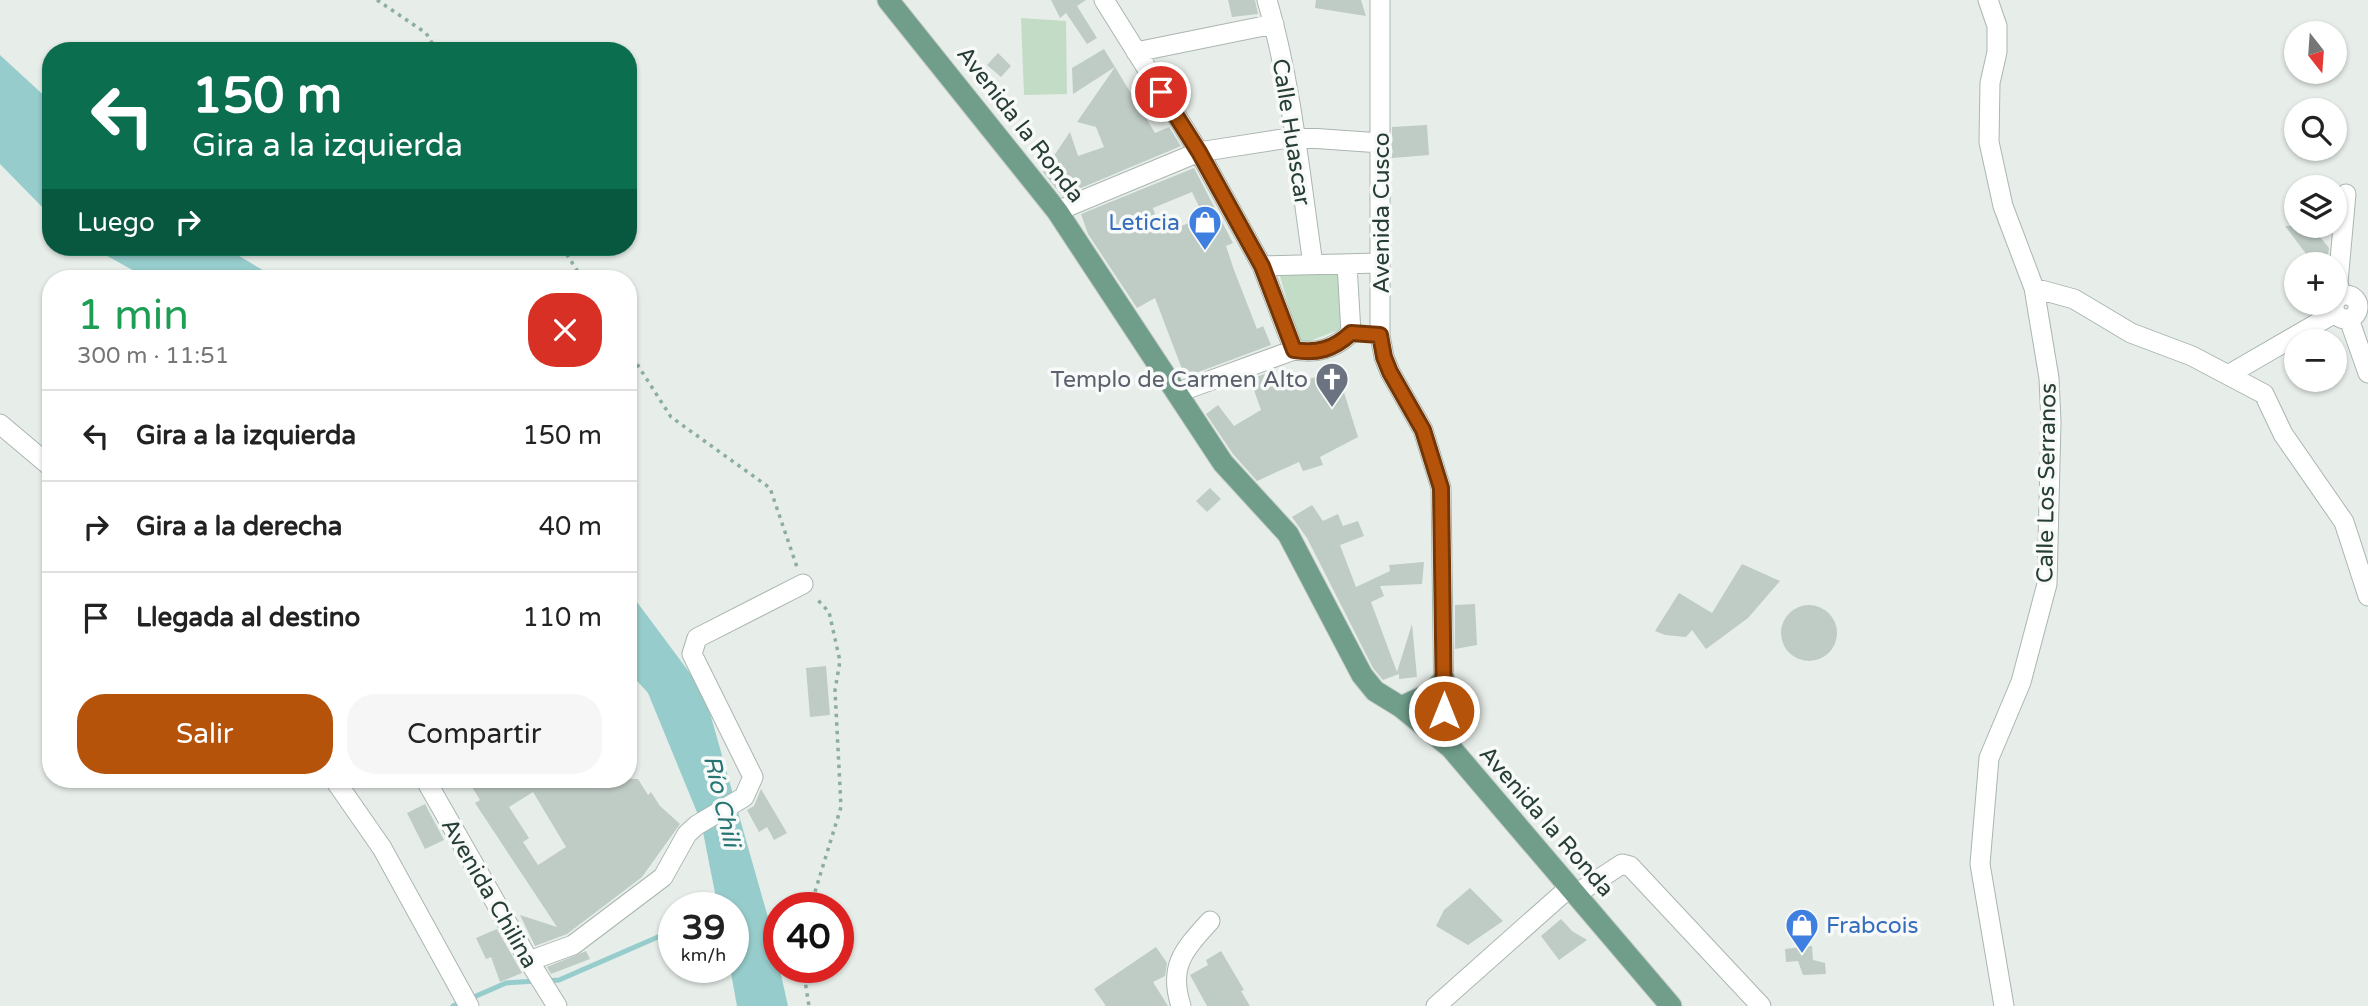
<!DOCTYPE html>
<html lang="es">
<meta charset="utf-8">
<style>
:root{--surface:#fff;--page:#f6f6f6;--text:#222;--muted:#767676;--line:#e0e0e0;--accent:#b45309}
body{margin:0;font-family:"Varela Round",sans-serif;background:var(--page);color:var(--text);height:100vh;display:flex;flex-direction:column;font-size:26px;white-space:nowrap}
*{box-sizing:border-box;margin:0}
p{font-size:23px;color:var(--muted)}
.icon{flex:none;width:38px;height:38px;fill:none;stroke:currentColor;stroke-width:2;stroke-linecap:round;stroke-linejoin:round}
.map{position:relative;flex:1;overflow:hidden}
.panel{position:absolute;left:42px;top:270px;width:595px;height:518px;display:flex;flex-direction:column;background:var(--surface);border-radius:28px;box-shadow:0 2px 5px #0004}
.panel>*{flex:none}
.top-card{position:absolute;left:42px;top:42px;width:595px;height:214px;border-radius:28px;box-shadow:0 2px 5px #0004;background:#0b6e4f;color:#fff;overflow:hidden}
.needle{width:46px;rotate:163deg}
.fabs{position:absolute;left:2284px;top:21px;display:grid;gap:14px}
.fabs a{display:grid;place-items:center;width:63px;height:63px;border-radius:50%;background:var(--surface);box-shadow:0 2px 5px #0004;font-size:35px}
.speed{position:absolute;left:658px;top:892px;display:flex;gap:14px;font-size:35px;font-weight:700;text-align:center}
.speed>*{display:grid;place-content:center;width:91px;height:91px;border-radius:50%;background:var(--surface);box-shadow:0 2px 5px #0004;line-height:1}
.speed small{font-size:18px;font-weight:400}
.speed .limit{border:10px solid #d22;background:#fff;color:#111}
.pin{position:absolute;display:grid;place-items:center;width:60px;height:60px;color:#fff;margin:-30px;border:4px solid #fff;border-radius:50%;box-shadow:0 2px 7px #0007}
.me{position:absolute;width:77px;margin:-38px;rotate:0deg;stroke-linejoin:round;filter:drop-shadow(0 0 5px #0008)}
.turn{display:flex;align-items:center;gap:24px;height:147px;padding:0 35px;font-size:32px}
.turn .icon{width:91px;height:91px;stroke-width:2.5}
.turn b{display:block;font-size:49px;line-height:60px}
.then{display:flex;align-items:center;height:66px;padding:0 35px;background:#0003;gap:14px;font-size:26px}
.round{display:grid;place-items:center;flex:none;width:74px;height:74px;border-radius:28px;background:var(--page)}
.head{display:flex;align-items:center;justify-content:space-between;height:119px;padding:0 35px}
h1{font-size:42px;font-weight:600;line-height:52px;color:#1e9e55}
.primary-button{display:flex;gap:14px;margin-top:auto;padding:14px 35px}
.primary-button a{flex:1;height:80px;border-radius:28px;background:var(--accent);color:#fff;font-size:28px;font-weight:600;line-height:80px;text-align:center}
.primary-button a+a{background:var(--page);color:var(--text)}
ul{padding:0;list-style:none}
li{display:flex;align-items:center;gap:21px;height:91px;padding:0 35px;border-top:2px solid var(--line)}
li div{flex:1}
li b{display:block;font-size:26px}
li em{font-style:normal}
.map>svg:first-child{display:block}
.green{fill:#c2dcc5}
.water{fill:#96cccb}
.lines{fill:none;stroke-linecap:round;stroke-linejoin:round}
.stream{stroke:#96cccb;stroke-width:5}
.building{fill:#bfcbc5;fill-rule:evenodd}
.minor-casing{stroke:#aab6af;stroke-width:21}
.major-casing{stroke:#c3c9c6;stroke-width:23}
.path{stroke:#8bae9d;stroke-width:3.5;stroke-dasharray:3.5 5;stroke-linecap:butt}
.minor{stroke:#fff;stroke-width:19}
.major{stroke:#709e8b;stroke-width:21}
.route-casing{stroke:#753606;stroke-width:18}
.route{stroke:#b45309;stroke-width:12}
.labels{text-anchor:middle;stroke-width:7;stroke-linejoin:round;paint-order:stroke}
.street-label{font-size:23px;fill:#273e34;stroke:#f7faf8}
.shop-label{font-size:23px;fill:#366cbe;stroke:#f7faf8;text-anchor:end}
.worship-label{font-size:23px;fill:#5b616d;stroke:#f7faf8;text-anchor:end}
.water-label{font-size:24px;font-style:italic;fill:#277574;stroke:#f7faf8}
</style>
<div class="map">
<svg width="2368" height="1006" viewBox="0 0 2368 1006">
<rect width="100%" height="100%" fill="#e7eee9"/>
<path class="green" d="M 1021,18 L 1066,21 L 1067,94 L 1024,95 Z
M 1340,267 L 1343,328 L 1300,345 L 1279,273 Z"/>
<path class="water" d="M 0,55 L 51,102 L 51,216 L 0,164 Z
M 91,247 L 224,247 L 276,278 L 147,278 Z
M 628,590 L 704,692 L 769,921 L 788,1006 L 737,1006 L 730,968 L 733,968 L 733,908 L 718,908 L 701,822 L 648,693 L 628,671 Z"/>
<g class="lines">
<path class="stream" d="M 546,981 L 559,980 L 674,930
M 453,1006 L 506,983 L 536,981"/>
</g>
<path class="building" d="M 1051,0 L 1086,0 L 1077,6 L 1097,38 L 1087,44 L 1066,13 L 1060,18 Z
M 1228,0 L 1255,0 L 1258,14 L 1232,17 Z
M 1316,0 L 1361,0 L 1366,16 L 1315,8 Z
M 1104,49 L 1115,67 L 1073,94 L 1072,68 Z
M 998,53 L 1011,66 L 1001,77 L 987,65 Z
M 1115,67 L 1155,133 L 1169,127 L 1181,146 L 1062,196 L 1043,172 L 1070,132 L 1078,156 L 1104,147 L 1096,127 L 1077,122 Z
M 1427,125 L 1429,155 L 1392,158 L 1392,127 Z
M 1194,168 L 1233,243 L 1226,246 L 1234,270 L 1257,329 L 1263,326 L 1271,345 L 1185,377 L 1155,298 L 1137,308 L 1088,234 L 1081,214 ZM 1192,192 L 1204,217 L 1161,234 L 1153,208 Z
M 2285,226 L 2311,226 L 2329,248 L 2328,256 L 2310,259 Z
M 1276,370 L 1282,388 L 1337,370 L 1358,437 L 1320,457 L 1323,465 L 1303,471 L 1299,462 L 1257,481 L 1233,454 L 1206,414 L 1218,405 L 1234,426 L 1261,410 L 1250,379 Z
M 1210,488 L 1221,499 L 1207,512 L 1196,501 Z
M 1312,505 L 1323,521 L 1338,514 L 1343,526 L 1358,521 L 1364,536 L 1340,545 L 1356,587 L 1390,571 L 1389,565 L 1424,562 L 1422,584 L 1380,586 L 1384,596 L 1371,602 L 1397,672 L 1412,624 L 1417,677 L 1399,679 L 1399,674 L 1383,680 L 1373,668 L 1307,538 L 1292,517 Z
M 1742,564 L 1780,581 L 1748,618 L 1706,649 L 1692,630 L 1686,637 L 1665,635 L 1655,631 L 1679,593 L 1712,613 Z
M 1475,604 L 1477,645 L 1455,649 L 1455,605 Z
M1781 633a28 28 0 1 1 56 0a28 28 0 1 1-56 0Z
M 826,666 L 830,715 L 810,717 L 806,668 Z
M 467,779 L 638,779 L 648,795 L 651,792 L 660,806 L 680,824 L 642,877 L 567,934 L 535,946 L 520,915 L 557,927 L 475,803 L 480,800 ZM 533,792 L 566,847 L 538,865 L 523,842 L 529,838 L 509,807 Z
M 761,789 L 787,833 L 774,840 L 767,827 L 759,832 L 747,810 L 754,806 Z
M 425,804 L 444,840 L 425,849 L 407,813 Z
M 1470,888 L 1503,921 L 1468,945 L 1436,926 L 1444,910 Z
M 1561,919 L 1572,931 L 1587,940 L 1559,960 L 1541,936 Z
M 497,929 L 522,973 L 500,982 L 491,957 L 486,959 L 476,938 Z
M 1812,946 L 1813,960 L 1825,963 L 1826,974 L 1803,975 L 1798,961 L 1786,962 L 1785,949 Z
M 1156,947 L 1167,963 L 1165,976 L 1153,982 L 1168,1006 L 1106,1006 L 1094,989 Z
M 586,951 L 590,959 L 551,974 L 547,967 Z
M 1221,951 L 1244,990 L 1241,991 L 1250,1006 L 1207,1006 L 1190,975 L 1208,965 L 1206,960 Z"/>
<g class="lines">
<defs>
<path id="minor" d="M 1104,0 L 1199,152 L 1262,266 L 1294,350 C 1317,354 1334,349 1351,333 L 1347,264
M 1267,0 C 1292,85 1300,177 1313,264
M 1380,0 L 1380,335 L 1384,357 L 1390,372 L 1423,430 L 1441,488 L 1444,711 L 1451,748
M 1988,0 L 1997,26 L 1997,52 L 1990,83 L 1989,142 L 2003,206 L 2034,288 L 2049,378 L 2051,422 L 2047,584 L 2021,682 L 1989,758 L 1980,864 L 2004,1006
M 1136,52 L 1274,24
M 1057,211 L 1199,152 L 1295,137 L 1381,143
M 1262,266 L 1379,263
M 2034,288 L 2074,299 L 2131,333 L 2192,356 L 2264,394 L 2283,434 L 2344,522 L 2368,596
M2334 307a12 12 0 1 1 24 0a12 12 0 1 1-24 0Z
M 2341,296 L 2338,282 L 2346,194
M 2349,319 L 2368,373
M 2228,375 L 2335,313
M 1176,393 L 1294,350
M 0,424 L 51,467
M 334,779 L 382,848 L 469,1006
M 425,779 L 529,961 L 557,1006
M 1576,894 L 1622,864 L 1630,866 L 1761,1006
M 529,961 L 573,945 L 663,877 L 687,834 L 697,825 L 744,797 L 753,777 L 692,654 L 697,638 L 803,584
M 1181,1006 C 1168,966 1184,950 1210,921
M 1436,1006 L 1570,887"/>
<path id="major" d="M 888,0 L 1057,211 L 1223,463 L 1288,534 L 1362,675 L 1375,691 L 1401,707 L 1451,748 L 1671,1006
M 1401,707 L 1431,693 L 1444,679"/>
</defs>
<use href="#minor" class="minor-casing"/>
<use href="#major" class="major-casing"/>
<path class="path" d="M 377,0 L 426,33 L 437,51
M 562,247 L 582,278
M 628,350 L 671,417 L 770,488 L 797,567
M 810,908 L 841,807 L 835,690 L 840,661 L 829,612 L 815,597
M 803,968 L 809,1006"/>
<use href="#minor" class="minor"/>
<use href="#major" class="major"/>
</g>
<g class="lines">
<defs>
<path id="route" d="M 1161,92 L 1199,152 L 1262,266 L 1294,350 C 1317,354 1334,349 1351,333 L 1380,335 L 1384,357 L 1390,372 L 1423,430 L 1441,488 L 1444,711"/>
</defs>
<use href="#route" class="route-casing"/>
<use href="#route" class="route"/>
</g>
<defs>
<symbol id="shop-pin" viewBox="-11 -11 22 30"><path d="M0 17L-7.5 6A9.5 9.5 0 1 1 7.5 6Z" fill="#3f7fe0" stroke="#f7faf8"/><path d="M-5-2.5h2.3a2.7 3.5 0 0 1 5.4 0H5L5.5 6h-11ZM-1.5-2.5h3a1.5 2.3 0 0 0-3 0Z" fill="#fff"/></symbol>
<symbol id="church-pin" viewBox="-11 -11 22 30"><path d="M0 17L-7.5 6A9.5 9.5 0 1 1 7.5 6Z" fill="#6b7280" stroke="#f7faf8"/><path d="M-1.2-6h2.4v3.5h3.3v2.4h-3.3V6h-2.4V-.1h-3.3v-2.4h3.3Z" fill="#fff"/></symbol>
</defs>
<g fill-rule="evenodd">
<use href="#shop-pin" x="1186" y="203" width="38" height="52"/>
<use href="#church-pin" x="1313" y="360" width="38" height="52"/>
<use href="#shop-pin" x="1783" y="906" width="38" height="52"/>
</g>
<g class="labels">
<g class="street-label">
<text transform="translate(1021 124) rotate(52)" y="8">Avenida la Ronda</text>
<text transform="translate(1292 132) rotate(81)" y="8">Calle Huascar</text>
<text transform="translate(1381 213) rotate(-90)" y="8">Avenida Cusco</text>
<text transform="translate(2046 483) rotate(-89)" y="8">Calle Los Serranos</text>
<text transform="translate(1547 821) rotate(49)" y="8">Avenida la Ronda</text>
<text transform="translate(490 893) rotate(60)" y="8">Avenida Chilina</text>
</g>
<g class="shop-label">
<text x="1180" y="230">Leticia</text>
<text x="1826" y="933" text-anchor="start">Frabcois</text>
</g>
<g class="worship-label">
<text x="1308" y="387">Templo de Carmen Alto</text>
</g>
<g class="water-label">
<text transform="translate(722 801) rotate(77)" y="8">Río Chili</text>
</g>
</g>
</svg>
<div class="fabs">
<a><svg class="needle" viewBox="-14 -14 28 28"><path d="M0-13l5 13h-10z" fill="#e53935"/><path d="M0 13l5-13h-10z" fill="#767676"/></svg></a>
<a><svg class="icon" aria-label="search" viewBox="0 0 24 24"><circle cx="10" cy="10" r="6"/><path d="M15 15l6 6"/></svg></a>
<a><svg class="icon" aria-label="layers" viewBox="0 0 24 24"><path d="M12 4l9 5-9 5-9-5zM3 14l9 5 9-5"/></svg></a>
<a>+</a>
<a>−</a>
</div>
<div class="speed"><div>39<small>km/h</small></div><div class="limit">40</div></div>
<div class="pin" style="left:1161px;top:92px;background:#d93025"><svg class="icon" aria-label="arrive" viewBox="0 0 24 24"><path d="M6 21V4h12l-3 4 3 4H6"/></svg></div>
<svg class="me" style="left:1444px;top:711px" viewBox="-20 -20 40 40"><circle r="17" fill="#b45309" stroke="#fff" stroke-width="3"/><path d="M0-11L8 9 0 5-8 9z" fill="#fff"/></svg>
<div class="top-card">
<div class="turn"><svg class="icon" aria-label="left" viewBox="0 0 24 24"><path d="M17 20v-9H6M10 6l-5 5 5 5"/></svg><div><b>150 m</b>Gira a la izquierda</div></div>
<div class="then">Luego<svg class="icon" aria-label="right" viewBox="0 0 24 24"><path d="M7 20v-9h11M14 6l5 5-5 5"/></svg></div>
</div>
<section class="panel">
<div class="head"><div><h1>1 min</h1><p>300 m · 11:51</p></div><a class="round" style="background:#d93025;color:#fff"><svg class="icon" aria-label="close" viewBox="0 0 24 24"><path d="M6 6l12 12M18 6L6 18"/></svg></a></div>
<ul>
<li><svg class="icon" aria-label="left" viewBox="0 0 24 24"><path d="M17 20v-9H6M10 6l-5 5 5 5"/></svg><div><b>Gira a la izquierda</b></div><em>150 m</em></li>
<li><svg class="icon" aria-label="right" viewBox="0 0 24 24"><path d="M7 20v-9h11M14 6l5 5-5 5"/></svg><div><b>Gira a la derecha</b></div><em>40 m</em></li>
<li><svg class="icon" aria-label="arrive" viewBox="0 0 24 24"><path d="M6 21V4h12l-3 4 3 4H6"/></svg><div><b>Llegada al destino</b></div><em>110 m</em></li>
</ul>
<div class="primary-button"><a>Salir</a><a>Compartir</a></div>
</section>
</div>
